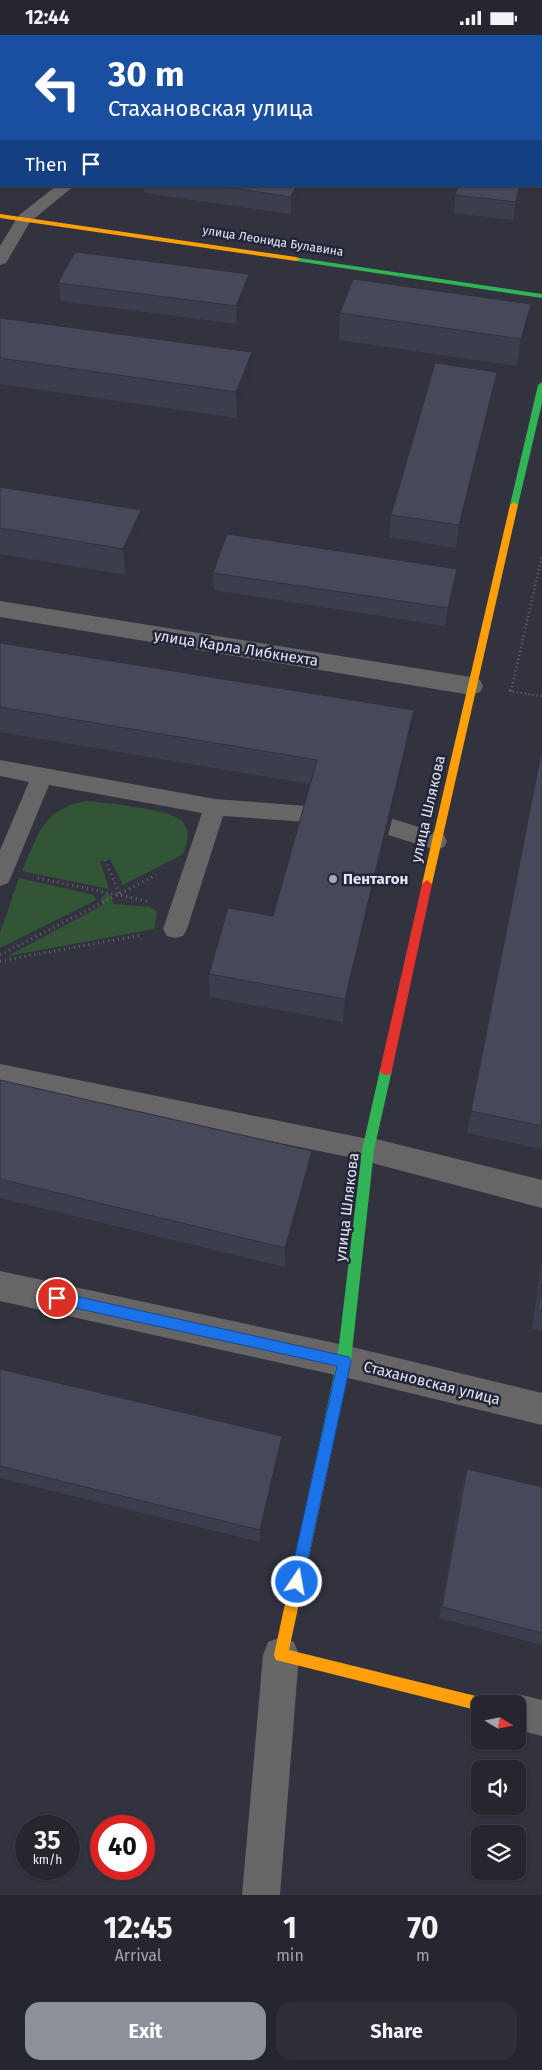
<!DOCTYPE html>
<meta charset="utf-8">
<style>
:root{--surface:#26262e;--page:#2e2e36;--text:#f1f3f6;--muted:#a4a5aa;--line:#42434a;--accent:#8c9099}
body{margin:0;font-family:"Fira Sans",sans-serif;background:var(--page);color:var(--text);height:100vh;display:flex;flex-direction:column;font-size:19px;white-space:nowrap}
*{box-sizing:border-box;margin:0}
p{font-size:16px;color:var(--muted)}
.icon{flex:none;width:28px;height:28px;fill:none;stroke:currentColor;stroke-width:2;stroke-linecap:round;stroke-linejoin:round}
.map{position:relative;height:1860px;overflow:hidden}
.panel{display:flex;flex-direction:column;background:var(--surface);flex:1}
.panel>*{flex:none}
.top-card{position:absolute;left:0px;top:0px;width:542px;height:152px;box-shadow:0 1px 4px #0004,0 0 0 1px var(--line);background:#1a4fa0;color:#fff;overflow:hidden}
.needle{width:32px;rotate:100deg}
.buttons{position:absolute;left:471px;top:1660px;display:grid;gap:10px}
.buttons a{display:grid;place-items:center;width:55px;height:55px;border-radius:10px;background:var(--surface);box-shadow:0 1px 4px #0004,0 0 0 1px var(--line);font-size:25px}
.speed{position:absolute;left:15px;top:1780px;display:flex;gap:10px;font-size:25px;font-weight:700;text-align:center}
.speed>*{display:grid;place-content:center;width:65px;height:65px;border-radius:50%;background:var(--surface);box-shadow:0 1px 4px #0004,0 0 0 1px var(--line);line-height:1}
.speed small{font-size:12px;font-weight:400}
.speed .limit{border:8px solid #d22;background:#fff;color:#111}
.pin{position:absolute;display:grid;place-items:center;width:42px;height:42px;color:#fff;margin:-21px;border:2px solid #fff;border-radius:50%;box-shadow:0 1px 5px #0007}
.me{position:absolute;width:55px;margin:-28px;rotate:12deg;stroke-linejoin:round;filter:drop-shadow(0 0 4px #0008)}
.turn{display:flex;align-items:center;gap:18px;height:105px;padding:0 25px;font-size:22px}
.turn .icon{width:65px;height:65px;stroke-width:2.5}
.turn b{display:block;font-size:35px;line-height:42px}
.then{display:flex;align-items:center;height:48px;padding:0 25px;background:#0003;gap:10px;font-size:19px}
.eta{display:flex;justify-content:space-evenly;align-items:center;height:85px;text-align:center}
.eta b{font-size:30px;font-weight:700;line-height:35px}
.cta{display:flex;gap:10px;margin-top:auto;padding:10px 25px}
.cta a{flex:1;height:58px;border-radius:15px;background:var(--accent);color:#fff;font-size:20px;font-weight:700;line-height:58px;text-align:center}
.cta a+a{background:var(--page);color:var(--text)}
.status{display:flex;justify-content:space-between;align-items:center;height:35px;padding:0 25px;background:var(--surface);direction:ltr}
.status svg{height:14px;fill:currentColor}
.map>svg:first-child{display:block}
.green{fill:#325536}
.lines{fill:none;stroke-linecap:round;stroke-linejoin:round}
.path-far1{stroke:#69676a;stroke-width:2.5;stroke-dasharray:1 3;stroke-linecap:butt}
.path{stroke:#69676a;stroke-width:3;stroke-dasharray:1 4;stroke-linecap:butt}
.lane{fill:#686566;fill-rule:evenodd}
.street{fill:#686566;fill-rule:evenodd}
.fast{fill:#30b455;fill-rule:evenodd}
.slow{fill:#ff9f0a;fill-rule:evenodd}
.jam{fill:#e5322d;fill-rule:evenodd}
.wall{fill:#3d3e4d}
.shaded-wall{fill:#32323f}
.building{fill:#47485a;stroke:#32323f}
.route{fill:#1a73e8;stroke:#114b97}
.poi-dot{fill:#a6a7b4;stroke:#232539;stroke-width:2}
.labels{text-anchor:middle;stroke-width:5;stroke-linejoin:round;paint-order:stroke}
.far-street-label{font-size:12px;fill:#e4e6f4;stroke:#232539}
.street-label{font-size:15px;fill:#e4e6f4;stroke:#232539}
.poi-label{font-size:15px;font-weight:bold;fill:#e4e6f4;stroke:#232539;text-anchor:start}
</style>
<div class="status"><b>12:44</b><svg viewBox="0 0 49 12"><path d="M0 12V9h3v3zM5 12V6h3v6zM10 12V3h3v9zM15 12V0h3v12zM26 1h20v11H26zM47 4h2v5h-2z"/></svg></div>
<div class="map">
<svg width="542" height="1860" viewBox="0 0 542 1860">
<rect width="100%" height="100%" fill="#32333e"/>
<path class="green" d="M 86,766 C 102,767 175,775 183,787 C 191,797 187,809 183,819 L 123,850 L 110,824 L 100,826 L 109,854 L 22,836 C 39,799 41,775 86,766 Z
M 19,843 L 94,860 L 96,865 L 0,913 L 0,898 Z
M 105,859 L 111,860 L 113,869 L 150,872 L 157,877 L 154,894 L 8,921 L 103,870 L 101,863 Z"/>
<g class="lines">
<path class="path-far1" d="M 509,656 L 542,661
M 511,656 L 542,521"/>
<path class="path" d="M 105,825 L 119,858
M 38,843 L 147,866
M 0,920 L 156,840
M 0,926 L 142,900"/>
<path class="lane" d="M 56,151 L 74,151 L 30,187 L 6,228 L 0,230 L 0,211 L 18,181 Z
M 0,725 L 215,764 L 307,771 L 315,773 L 318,779 L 315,785 L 307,787 L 223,781 L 187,894 L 183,901 L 175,903 L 167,901 L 163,894 L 202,778 L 49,750 L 11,842 L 8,848 L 0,851 L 0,815 L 29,747 L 0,741 Z
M 390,783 L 444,800 L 447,806 L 444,812 L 436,815 L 382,798 L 379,792 L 382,786 Z
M 0,1029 L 368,1104 L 377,1107 L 381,1115 L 377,1123 L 368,1126 L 0,1051 Z"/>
<path class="street" d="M 0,566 L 471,642 L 480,645 L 483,651 L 480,657 L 471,660 L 0,582 Z
M 368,1102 L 542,1145 L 542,1173 L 357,1124 L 353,1115 L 357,1106 Z
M 0,1236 L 344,1310 L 542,1358 L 542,1390 L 344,1342 L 0,1266 Z
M 281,1602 L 294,1607 L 299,1620 L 280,1860 L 242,1860 L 263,1620 L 268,1607 Z
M 518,1659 L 542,1665 L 542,1701 L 518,1695 L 518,1669 L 503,1669 L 505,1664 Z"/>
<path class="fast" d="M 293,222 L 542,259 L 542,263 L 296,226 L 292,224 Z
M 542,347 L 542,368 L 518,470 L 514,473 L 510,470 L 538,350 Z
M 386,1030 L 390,1031 L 392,1035 L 374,1115 L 351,1326 L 330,1424 L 328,1429 L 323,1431 L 318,1429 L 316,1424 L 337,1326 L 362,1115 L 380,1035 L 382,1031 Z"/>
<path class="slow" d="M 0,179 L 296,222 L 300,224 L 296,226 L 0,183 Z
M 514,467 L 518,470 L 432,849 L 427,853 L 422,849 L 510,470 Z
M 323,1417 L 328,1419 L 330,1424 L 289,1615 L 488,1664 L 490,1669 L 480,1669 L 480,1676 L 276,1625 L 274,1620 L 316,1424 L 318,1419 Z"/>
<path class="jam" d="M 427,845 L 432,849 L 392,1035 L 390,1039 L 386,1040 L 382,1039 L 380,1035 L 422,849 Z"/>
</g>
<path class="wall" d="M 542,0 L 542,43 L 541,42 L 541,1 Z
M 0,95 L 1,95 L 1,136 L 0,136 Z
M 144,151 L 301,151 L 301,159 L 291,179 L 144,158 Z
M 521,151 L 513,185 L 454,178 L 455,160 Z
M 249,239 L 249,257 L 237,289 L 61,266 L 58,248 Z
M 340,278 L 527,295 L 517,331 L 339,305 Z
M 0,283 L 252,317 L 252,344 L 237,383 L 0,349 Z
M 497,337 L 494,359 L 456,513 L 389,502 L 391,480 Z
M 0,452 L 141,475 L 143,502 L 126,540 L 0,519 Z
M 213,538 L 455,551 L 445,591 L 214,555 Z
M 0,608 L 412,701 L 343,987 L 210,962 L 209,939 L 273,881 L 310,749 L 0,697 Z
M 542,719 L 542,1114 L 467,1098 L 536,744 Z
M 0,1045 L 312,1116 L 311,1137 L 285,1232 L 0,1163 Z
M 542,1224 L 542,1296 L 532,1294 Z
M 0,1334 L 282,1414 L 260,1507 L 0,1443 Z
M 467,1434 L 542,1452 L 542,1610 L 439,1583 L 463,1447 Z"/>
<path class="shaded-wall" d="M 296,151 L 301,151 L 301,159 L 291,179 L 291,162 Z
M 519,151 L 521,151 L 513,185 L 516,167 Z
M 249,239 L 249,257 L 237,289 L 236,271 Z
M 531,269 L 527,295 L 517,331 L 521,304 Z
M 252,317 L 252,344 L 237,383 L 236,357 Z
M 497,337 L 494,359 L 456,513 L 459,490 Z
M 141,475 L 143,502 L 126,540 L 123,514 Z
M 457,534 L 455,551 L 445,591 L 448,573 Z
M 414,675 L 412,701 L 343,987 L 345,964 Z
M 312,1116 L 311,1137 L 285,1232 L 285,1213 Z
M 282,1401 L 282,1414 L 260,1507 L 260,1495 Z"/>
<path class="building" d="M 31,0 L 97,0 L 96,1 L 31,1 Z
M 425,0 L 542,0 L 542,21 L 541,21 L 541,1 L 424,1 Z
M 0,95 L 1,95 L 1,119 L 0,119 Z
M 220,151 L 296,151 L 291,162 Z
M 458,151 L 519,151 L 516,167 L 455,160 Z
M 75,217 L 249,239 L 236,271 L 58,248 Z
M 353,244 L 531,269 L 521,304 L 340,278 Z
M 0,283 L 252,317 L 236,357 L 0,323 Z
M 435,328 L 497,337 L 459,490 L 391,480 Z
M 0,452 L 141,475 L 123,514 L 0,493 Z
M 227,499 L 457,534 L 448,573 L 213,538 Z
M 0,608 L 414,675 L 345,964 L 209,939 L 228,873 L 273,881 L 317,725 L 0,672 Z
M 541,719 L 542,719 L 542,1091 L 471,1076 Z
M 0,1045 L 312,1116 L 285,1213 L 0,1144 Z
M 542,1249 L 542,1276 L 538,1275 Z
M 0,1334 L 282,1401 L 260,1495 L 0,1431 Z
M 467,1434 L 542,1452 L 542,1598 L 442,1572 Z"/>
<path class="route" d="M 57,1257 L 349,1322 L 351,1326 L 302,1552 L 297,1554 L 291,1552 L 289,1547 L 337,1331 L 57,1269 L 53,1268 L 51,1263 L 53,1259 Z"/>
<circle class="poi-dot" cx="333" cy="844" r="5"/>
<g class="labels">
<g class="far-street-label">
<text transform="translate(273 206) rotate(9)" y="4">улица Леонида Булавина</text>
</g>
<g class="street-label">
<text transform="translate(236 613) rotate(9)" y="5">улица Карла Либкнехта</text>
<text transform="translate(428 774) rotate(-77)" y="5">улица Шлякова</text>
<text transform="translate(347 1172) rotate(-83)" y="5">улица Шлякова</text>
<text transform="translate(432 1348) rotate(14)" y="5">Стахановская улица</text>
</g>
<g class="poi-label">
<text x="343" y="849">Пентагон</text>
</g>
</g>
</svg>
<div class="buttons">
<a><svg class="needle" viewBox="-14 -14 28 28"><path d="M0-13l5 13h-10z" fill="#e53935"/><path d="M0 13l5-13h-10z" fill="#a4a5aa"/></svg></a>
<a><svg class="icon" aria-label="sound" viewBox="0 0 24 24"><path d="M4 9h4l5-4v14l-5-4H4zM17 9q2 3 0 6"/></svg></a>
<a><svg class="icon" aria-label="layers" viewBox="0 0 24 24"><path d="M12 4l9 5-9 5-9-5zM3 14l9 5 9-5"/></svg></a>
</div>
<div class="speed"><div>35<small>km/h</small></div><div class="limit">40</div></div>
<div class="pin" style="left:57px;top:1263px;background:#d93025"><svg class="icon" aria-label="arrive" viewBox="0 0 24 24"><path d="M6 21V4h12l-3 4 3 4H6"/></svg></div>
<svg class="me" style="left:297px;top:1547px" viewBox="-20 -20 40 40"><circle r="17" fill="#1a73e8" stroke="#fff" stroke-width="3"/><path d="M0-11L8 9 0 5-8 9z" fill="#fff"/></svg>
<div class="top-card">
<div class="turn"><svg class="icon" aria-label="left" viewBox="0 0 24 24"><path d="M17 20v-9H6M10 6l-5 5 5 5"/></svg><div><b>30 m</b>Стахановская улица</div></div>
<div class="then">Then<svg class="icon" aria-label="arrive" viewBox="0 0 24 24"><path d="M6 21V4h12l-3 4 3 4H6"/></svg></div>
</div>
</div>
<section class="panel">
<div class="eta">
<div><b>12:45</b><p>Arrival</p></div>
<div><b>1</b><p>min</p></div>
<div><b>70</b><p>m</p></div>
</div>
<div class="cta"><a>Exit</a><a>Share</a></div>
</section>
